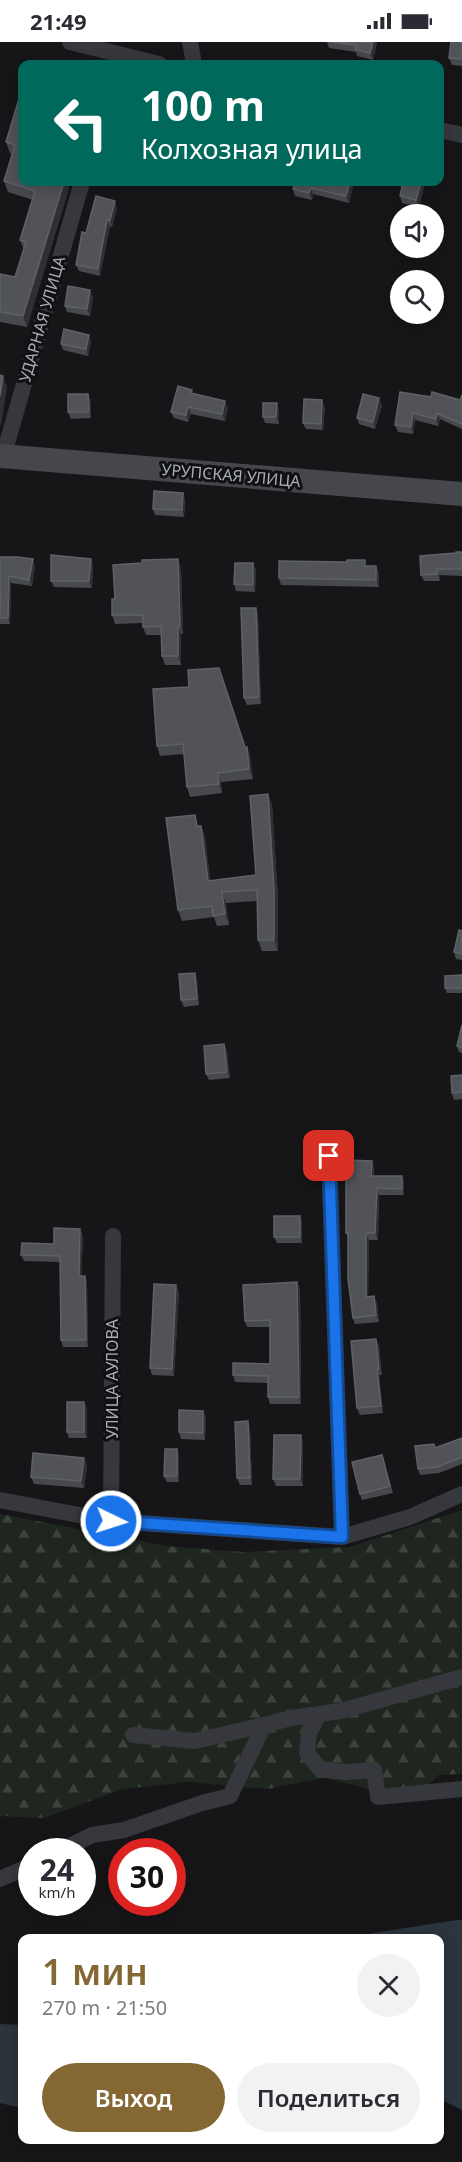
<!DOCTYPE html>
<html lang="ru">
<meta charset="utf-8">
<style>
:root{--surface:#fff;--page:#f2f2f3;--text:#2b2b33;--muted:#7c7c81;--accent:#856733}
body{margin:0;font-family:"Noto Sans",sans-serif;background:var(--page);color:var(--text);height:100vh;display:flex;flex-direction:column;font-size:22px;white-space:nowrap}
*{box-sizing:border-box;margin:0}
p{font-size:20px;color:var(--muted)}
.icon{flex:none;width:33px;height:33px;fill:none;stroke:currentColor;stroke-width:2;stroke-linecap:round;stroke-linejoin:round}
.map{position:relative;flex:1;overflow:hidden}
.panel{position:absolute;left:18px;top:1892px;width:426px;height:210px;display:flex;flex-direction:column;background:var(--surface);border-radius:12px;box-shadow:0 3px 15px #0003}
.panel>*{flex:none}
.banner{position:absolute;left:18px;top:18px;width:426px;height:126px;border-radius:12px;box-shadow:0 3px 15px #0003;background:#00695c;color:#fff;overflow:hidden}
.buttons{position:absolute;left:390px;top:162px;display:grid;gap:12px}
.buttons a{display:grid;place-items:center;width:54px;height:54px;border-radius:50%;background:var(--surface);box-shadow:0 3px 15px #0003;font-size:30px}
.speed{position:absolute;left:18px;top:1796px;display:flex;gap:12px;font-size:30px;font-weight:700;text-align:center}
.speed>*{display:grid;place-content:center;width:78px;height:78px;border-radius:50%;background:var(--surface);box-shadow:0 3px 15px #0003;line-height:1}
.speed small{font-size:15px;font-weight:400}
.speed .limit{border:9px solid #d22;background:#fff;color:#111}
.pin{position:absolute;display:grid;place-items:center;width:51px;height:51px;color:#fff;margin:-26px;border-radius:12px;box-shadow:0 3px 9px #0006}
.me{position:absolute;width:66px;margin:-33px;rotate:94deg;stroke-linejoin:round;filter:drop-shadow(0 0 4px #0008)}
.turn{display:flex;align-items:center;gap:21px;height:126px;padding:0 24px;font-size:27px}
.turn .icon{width:78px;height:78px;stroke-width:2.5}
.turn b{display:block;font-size:42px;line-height:51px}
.round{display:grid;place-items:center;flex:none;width:63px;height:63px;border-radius:32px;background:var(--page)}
.overview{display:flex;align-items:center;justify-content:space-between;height:102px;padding:0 24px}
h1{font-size:36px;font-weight:600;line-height:45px;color:var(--accent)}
.action{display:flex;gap:12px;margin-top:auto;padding:12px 24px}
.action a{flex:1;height:69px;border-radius:36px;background:var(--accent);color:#fff;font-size:24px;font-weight:600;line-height:69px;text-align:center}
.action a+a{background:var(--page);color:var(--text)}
.status{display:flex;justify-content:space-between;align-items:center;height:42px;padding:0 30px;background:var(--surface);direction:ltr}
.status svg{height:16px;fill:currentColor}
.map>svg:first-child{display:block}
.forest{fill:url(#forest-firs)}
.water{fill:#2c353c}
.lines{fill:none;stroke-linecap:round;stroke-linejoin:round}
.street{stroke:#37383d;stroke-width:16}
.secondary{stroke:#45474d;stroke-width:24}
.wall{fill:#47494d}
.shaded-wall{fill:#2f3033}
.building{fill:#525359;stroke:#5f6168;stroke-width:1.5}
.route-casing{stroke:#114b97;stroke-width:15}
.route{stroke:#1a73e8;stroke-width:10}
.labels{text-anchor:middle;stroke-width:6;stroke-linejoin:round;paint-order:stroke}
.street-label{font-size:16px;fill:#a8adb8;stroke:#111113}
</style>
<div class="status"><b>21:49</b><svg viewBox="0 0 49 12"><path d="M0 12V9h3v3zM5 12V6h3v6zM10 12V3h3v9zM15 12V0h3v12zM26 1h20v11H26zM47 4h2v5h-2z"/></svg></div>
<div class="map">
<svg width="462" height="2120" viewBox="0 0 462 2120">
<defs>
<pattern id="forest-firs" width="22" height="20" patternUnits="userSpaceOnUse" patternTransform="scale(1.5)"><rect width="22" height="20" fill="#1e261f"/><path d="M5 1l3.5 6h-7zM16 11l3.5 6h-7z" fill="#3c433d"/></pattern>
</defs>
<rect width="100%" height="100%" fill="#161618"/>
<path class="forest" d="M 462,1468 L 462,1732 L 438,1733 L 415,1758 L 324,1736 L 267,1747 L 187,1740 L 123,1747 L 44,1776 L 0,1774 L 0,1472 L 167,1504 L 243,1510 L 350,1505 Z"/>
<path class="water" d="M 457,1878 L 462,1878 L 462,2068 L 440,2057 L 440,1896 L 363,1896 L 373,1891 Z
M 0,1982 L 22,1983 L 22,2066 L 0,2061 Z"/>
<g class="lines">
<path class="street" d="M 70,0 L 159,22
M 190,0 L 194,22
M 440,88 L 462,93
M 3,415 L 82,140
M 329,1114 L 342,1495
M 0,1458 L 111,1479 L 342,1495 L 410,1475 L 462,1452
M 111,1479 L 113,1194
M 319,1672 L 309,1691 L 307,1711 L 320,1727 L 345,1730 L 374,1728 L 378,1755 L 462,1747
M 133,1693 L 195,1699 L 264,1683
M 60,1809 L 92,1793 L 124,1788 L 202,1761 L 230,1754 L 264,1683 L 291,1676 L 341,1669 L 462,1635
M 0,1837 L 32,1823"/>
<path class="secondary" d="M 0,414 L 462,452"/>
</g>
<path class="wall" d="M 327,0 L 377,0 L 373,18 L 357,14 L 356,10 L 329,6 Z
M 462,0 L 462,24 L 452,23 L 449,16 Z
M 22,47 L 22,140 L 69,146 L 27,285 L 0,280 L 0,232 L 15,235 L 24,208 L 20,198 L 33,158 L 8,150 L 4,139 L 12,112 L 10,111 L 6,100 Z
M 354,140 L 349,161 L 313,152 L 312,158 L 295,154 L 293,147 Z
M 424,144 L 419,165 L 402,161 L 400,154 Z
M 117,166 L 112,185 L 110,184 L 100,234 L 79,229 L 76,223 L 86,191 Z
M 93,255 L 90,274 L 67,270 L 65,264 Z
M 91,300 L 88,314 L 63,308 L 61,302 Z
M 400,350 L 460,358 L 462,353 L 462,387 L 440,377 L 438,384 L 415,378 L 413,392 L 398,390 L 395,383 Z
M 194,352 L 228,366 L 225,379 L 191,372 L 188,380 L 174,376 L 171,370 Z
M 91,358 L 91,376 L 71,377 L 68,370 Z
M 382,363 L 375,387 L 359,382 L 357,376 Z
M 325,365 L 323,388 L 306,387 L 303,381 Z
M 279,368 L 279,382 L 265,381 L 263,375 Z
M 183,451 L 185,458 L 184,475 L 155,473 L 153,467 Z
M 462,510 L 462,534 L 439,533 L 440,539 L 424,539 L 421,533 L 456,511 Z
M 0,515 L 35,524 L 32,544 L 11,541 L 10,582 L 0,582 Z
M 347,520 L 367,524 L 376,524 L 379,531 L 379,545 L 281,543 L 279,536 Z
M 253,521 L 256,528 L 255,550 L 236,549 L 234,542 Z
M 93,523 L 92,546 L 54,545 L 51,539 Z
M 181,526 L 183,592 L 181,592 L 181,623 L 165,623 L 162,614 L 161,593 L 146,593 L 143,585 L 143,581 L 115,582 L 112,573 L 115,557 Z
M 258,572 L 261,662 L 247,663 L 244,656 Z
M 153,647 L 245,705 L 247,705 L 250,714 L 253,737 L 221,740 L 222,751 L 190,755 L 187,745 L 184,712 L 160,714 L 157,704 Z
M 268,752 L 272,763 L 278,857 L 278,909 L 262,909 L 258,898 L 257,859 L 226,861 L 229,883 L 217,884 L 214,875 L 182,879 L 178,868 L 199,784 L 201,784 L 205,795 L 210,839 L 256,833 Z
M 462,889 L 462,918 L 456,917 L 454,910 Z
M 462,933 L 462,951 L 447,951 L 445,946 Z
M 197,938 L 199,963 L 184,965 L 181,958 Z
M 462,983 L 462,1011 L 459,1010 L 457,1004 Z
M 227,1008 L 230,1036 L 209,1038 L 206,1032 Z
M 462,1033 L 462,1057 L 454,1058 L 452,1051 Z
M 372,1119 L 374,1125 L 374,1134 L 402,1134 L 404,1141 L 404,1153 L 379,1153 L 378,1198 L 369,1198 L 368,1255 L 374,1254 L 377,1261 L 379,1280 L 355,1282 L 353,1276 L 348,1196 L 346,1191 Z
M 302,1180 L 302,1201 L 277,1201 L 274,1195 Z
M 80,1187 L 83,1194 L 81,1234 L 85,1234 L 87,1240 L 88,1305 L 63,1305 L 61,1298 L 60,1220 L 24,1219 L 21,1213 L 54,1202 Z
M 297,1240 L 300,1247 L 301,1362 L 270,1362 L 268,1355 L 268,1341 L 235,1340 L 233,1333 L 270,1322 L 270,1285 L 247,1285 L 245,1279 Z
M 179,1250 L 174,1334 L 152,1333 L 150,1326 Z
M 379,1303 L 382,1333 L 379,1333 L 383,1371 L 360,1373 L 357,1366 Z
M 84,1360 L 87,1367 L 87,1396 L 69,1396 L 67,1390 Z
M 206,1375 L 205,1398 L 181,1397 L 179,1390 Z
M 250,1386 L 252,1443 L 240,1443 L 237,1436 Z
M 462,1396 L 462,1422 L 439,1431 L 420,1433 L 418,1427 L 435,1405 Z
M 303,1400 L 303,1444 L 276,1444 L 273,1437 Z
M 177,1407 L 179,1413 L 179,1440 L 167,1440 L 164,1434 Z
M 382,1413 L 393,1451 L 362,1458 L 360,1452 Z
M 87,1423 L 84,1446 L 34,1442 L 31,1435 Z"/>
<path class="shaded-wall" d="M 373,0 L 377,0 L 373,18 L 370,11 Z
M 64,140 L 67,140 L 69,146 L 27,285 L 23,274 Z
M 350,140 L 354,140 L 349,161 L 346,154 Z
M 421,140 L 422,140 L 424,144 L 419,165 L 416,158 Z
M 311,146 L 313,152 L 312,158 L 309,151 Z
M 115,159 L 117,166 L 112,185 L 110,178 Z
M 107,178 L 110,184 L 100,234 L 98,227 Z
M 90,248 L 93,255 L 90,274 L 87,267 Z
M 89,293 L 91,300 L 88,314 L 86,307 Z
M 3,334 L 7,345 L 1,384 L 0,381 L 0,354 Z
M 88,352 L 91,358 L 91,376 L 89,370 Z
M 379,356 L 382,363 L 375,387 L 373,380 Z
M 322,358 L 325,365 L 323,388 L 321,382 Z
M 225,359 L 228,366 L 225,379 L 222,372 Z
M 277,361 L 279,368 L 279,382 L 276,375 Z
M 188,365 L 191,372 L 188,380 L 186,373 Z
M 413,371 L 415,378 L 413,392 L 411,385 Z
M 437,371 L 440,377 L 438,384 L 436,377 Z
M 183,451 L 185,458 L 184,475 L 182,468 Z
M 33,517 L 35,524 L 32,544 L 29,538 Z
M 91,517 L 93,523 L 92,546 L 89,539 Z
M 178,517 L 181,526 L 183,592 L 180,584 Z
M 253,521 L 256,528 L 255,550 L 253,543 Z
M 376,524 L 379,531 L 379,545 L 376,538 Z
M 9,534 L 11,541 L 10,582 L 8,576 Z
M 256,566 L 258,572 L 261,662 L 259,655 Z
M 178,584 L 181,592 L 181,623 L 178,614 Z
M 247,705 L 250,714 L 253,737 L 249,727 Z
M 218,731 L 221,740 L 222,751 L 219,742 Z
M 268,752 L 272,763 L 278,857 L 278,909 L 274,898 Z
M 201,784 L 205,795 L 212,850 L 208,839 Z
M 222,850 L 226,861 L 229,883 L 225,872 Z
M 195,931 L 197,938 L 199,963 L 197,957 Z
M 224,1002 L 227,1008 L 230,1036 L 227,1030 Z
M 372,1119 L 374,1125 L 373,1141 L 371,1134 Z
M 402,1134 L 404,1141 L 404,1153 L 402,1147 Z
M 377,1146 L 379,1153 L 378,1198 L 375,1191 Z
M 300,1174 L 302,1180 L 302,1201 L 300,1195 Z
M 80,1187 L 83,1194 L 81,1240 L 79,1234 Z
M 366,1191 L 369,1198 L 368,1262 L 366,1255 Z
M 85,1234 L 87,1240 L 88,1305 L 86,1298 Z
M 297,1240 L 300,1247 L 301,1362 L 299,1355 Z
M 176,1243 L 179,1250 L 174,1334 L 172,1327 Z
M 374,1254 L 377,1261 L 379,1280 L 376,1273 Z
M 376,1297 L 379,1303 L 382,1333 L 379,1327 Z
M 377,1327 L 379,1333 L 383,1371 L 381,1364 Z
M 84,1360 L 87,1367 L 87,1396 L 84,1390 Z
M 203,1369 L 206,1375 L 205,1398 L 203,1391 Z
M 248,1379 L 250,1386 L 252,1443 L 250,1436 Z
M 301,1393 L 303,1400 L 303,1444 L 300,1437 Z
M 177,1407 L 179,1413 L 179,1440 L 177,1434 Z
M 84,1416 L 87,1423 L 84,1446 L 81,1439 Z"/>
<path class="building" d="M 331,0 L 373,0 L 370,11 L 355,7 L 356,3 Z
M 451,0 L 462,0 L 462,17 L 449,16 Z
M 22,47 L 22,140 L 64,140 L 23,274 L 0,270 L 0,232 L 15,235 L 26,200 L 20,198 L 35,149 L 4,139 L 15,103 L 6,100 Z
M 295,140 L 350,140 L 346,154 L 311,146 L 309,151 L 293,147 Z
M 403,140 L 421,140 L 416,158 L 400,154 Z
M 96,154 L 115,159 L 110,178 L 107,178 L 98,227 L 76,223 L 82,190 L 86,191 Z
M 68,244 L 90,248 L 87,267 L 65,264 Z
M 64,287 L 89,293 L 86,307 L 61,302 Z
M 0,333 L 3,334 L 0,354 Z
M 178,344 L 192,348 L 191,351 L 225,359 L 222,372 L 188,365 L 186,373 L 171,370 Z
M 400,350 L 431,355 L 432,350 L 460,358 L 462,353 L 462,382 L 437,371 L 436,377 L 413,371 L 411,385 L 395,383 Z
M 68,352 L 88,352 L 89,370 L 68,370 Z
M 363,352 L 379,356 L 373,380 L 357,376 Z
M 304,357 L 322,358 L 321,382 L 303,381 Z
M 263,361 L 277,361 L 276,375 L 263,375 Z
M 154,449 L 183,451 L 182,468 L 153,467 Z
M 456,510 L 462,510 L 462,527 L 437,527 L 437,532 L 421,533 L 420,514 L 456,511 Z
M 51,513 L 91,517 L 89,539 L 51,539 Z
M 0,515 L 17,515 L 33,517 L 29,538 L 9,534 L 8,576 L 0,576 Z
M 178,517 L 180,584 L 178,584 L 178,614 L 162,614 L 161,584 L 143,585 L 143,573 L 112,573 L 112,557 L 115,557 L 113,523 L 142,521 L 142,518 Z
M 347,518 L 365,518 L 365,524 L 376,524 L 376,538 L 279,536 L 279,519 L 347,520 Z
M 235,521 L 253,521 L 253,543 L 234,542 Z
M 241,566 L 256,566 L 259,655 L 244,656 Z
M 219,626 L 245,705 L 247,705 L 249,727 L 218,731 L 219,742 L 187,745 L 183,702 L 157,704 L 153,647 L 189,645 L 188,628 Z
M 268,752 L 274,847 L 274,898 L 258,898 L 257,848 L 222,850 L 225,872 L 213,874 L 212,864 L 178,868 L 166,776 L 195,773 L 197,784 L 201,784 L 208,839 L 256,833 L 250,754 Z
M 459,888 L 462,889 L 462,912 L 454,910 Z
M 195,931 L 197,957 L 181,958 L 179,932 Z
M 462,933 L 462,946 L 445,946 L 445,934 Z
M 462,983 L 462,1006 L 457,1004 Z
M 224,1002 L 227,1030 L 206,1032 L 204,1004 Z
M 462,1033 L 462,1050 L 452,1051 L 451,1034 Z
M 346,1118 L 372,1119 L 371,1134 L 402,1134 L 402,1147 L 377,1146 L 375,1191 L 366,1191 L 366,1255 L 374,1254 L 376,1273 L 353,1276 L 348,1237 L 348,1191 L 346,1191 Z
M 274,1174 L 300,1174 L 300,1195 L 274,1195 Z
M 54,1186 L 80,1187 L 79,1234 L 85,1234 L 86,1298 L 61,1298 L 60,1214 L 21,1213 L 22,1201 L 54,1202 Z
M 297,1240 L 299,1355 L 268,1355 L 268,1334 L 233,1333 L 233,1321 L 270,1322 L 270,1278 L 245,1279 L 243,1243 Z
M 154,1242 L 176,1243 L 172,1327 L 150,1326 Z
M 376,1297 L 379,1327 L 377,1327 L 381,1364 L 357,1366 L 351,1299 Z
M 67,1360 L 84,1360 L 84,1390 L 67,1390 Z
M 179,1368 L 203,1369 L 203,1391 L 179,1390 Z
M 248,1379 L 250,1436 L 237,1436 L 235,1380 Z
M 274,1393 L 301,1393 L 300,1437 L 273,1437 Z
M 462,1396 L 462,1415 L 437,1425 L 418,1427 L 415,1404 L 434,1402 L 435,1406 Z
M 165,1407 L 177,1407 L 177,1434 L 164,1434 Z
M 33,1411 L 84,1416 L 81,1439 L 31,1435 Z
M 382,1413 L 390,1444 L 360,1452 L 352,1420 Z"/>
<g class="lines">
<defs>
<path id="route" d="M 111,1479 L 342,1495 L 329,1114"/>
</defs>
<use href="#route" class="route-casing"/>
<use href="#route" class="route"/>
</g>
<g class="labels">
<g class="street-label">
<text transform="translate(42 277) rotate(-74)" y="6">УДАРНАЯ УЛИЦА</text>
<text transform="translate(231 433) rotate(5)" y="6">УРУПСКАЯ УЛИЦА</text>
<text transform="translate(112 1337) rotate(-90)" y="6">УЛИЦА АУЛОВА</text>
</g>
</g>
</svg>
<div class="buttons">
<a><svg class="icon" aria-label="sound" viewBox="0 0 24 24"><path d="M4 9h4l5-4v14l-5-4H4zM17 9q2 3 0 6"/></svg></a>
<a><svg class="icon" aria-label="search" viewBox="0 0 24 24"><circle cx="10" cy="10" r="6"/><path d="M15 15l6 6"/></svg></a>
</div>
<div class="speed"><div>24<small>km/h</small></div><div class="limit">30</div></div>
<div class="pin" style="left:329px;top:1114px;background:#d93025"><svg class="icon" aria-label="arrive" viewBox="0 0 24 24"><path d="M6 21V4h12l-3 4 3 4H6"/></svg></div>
<svg class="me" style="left:111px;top:1479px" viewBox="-20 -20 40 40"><circle r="17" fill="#1a73e8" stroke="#fff" stroke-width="3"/><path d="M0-11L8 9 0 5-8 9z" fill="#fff"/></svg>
<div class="banner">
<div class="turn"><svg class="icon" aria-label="left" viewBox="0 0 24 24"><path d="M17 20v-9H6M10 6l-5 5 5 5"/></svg><div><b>100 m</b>Колхозная улица</div></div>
</div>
<section class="panel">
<div class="overview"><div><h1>1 мин</h1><p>270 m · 21:50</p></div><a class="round"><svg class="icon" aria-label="close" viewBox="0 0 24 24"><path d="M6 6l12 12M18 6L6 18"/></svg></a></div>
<div class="action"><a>Выход</a><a>Поделиться</a></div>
</section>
</div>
